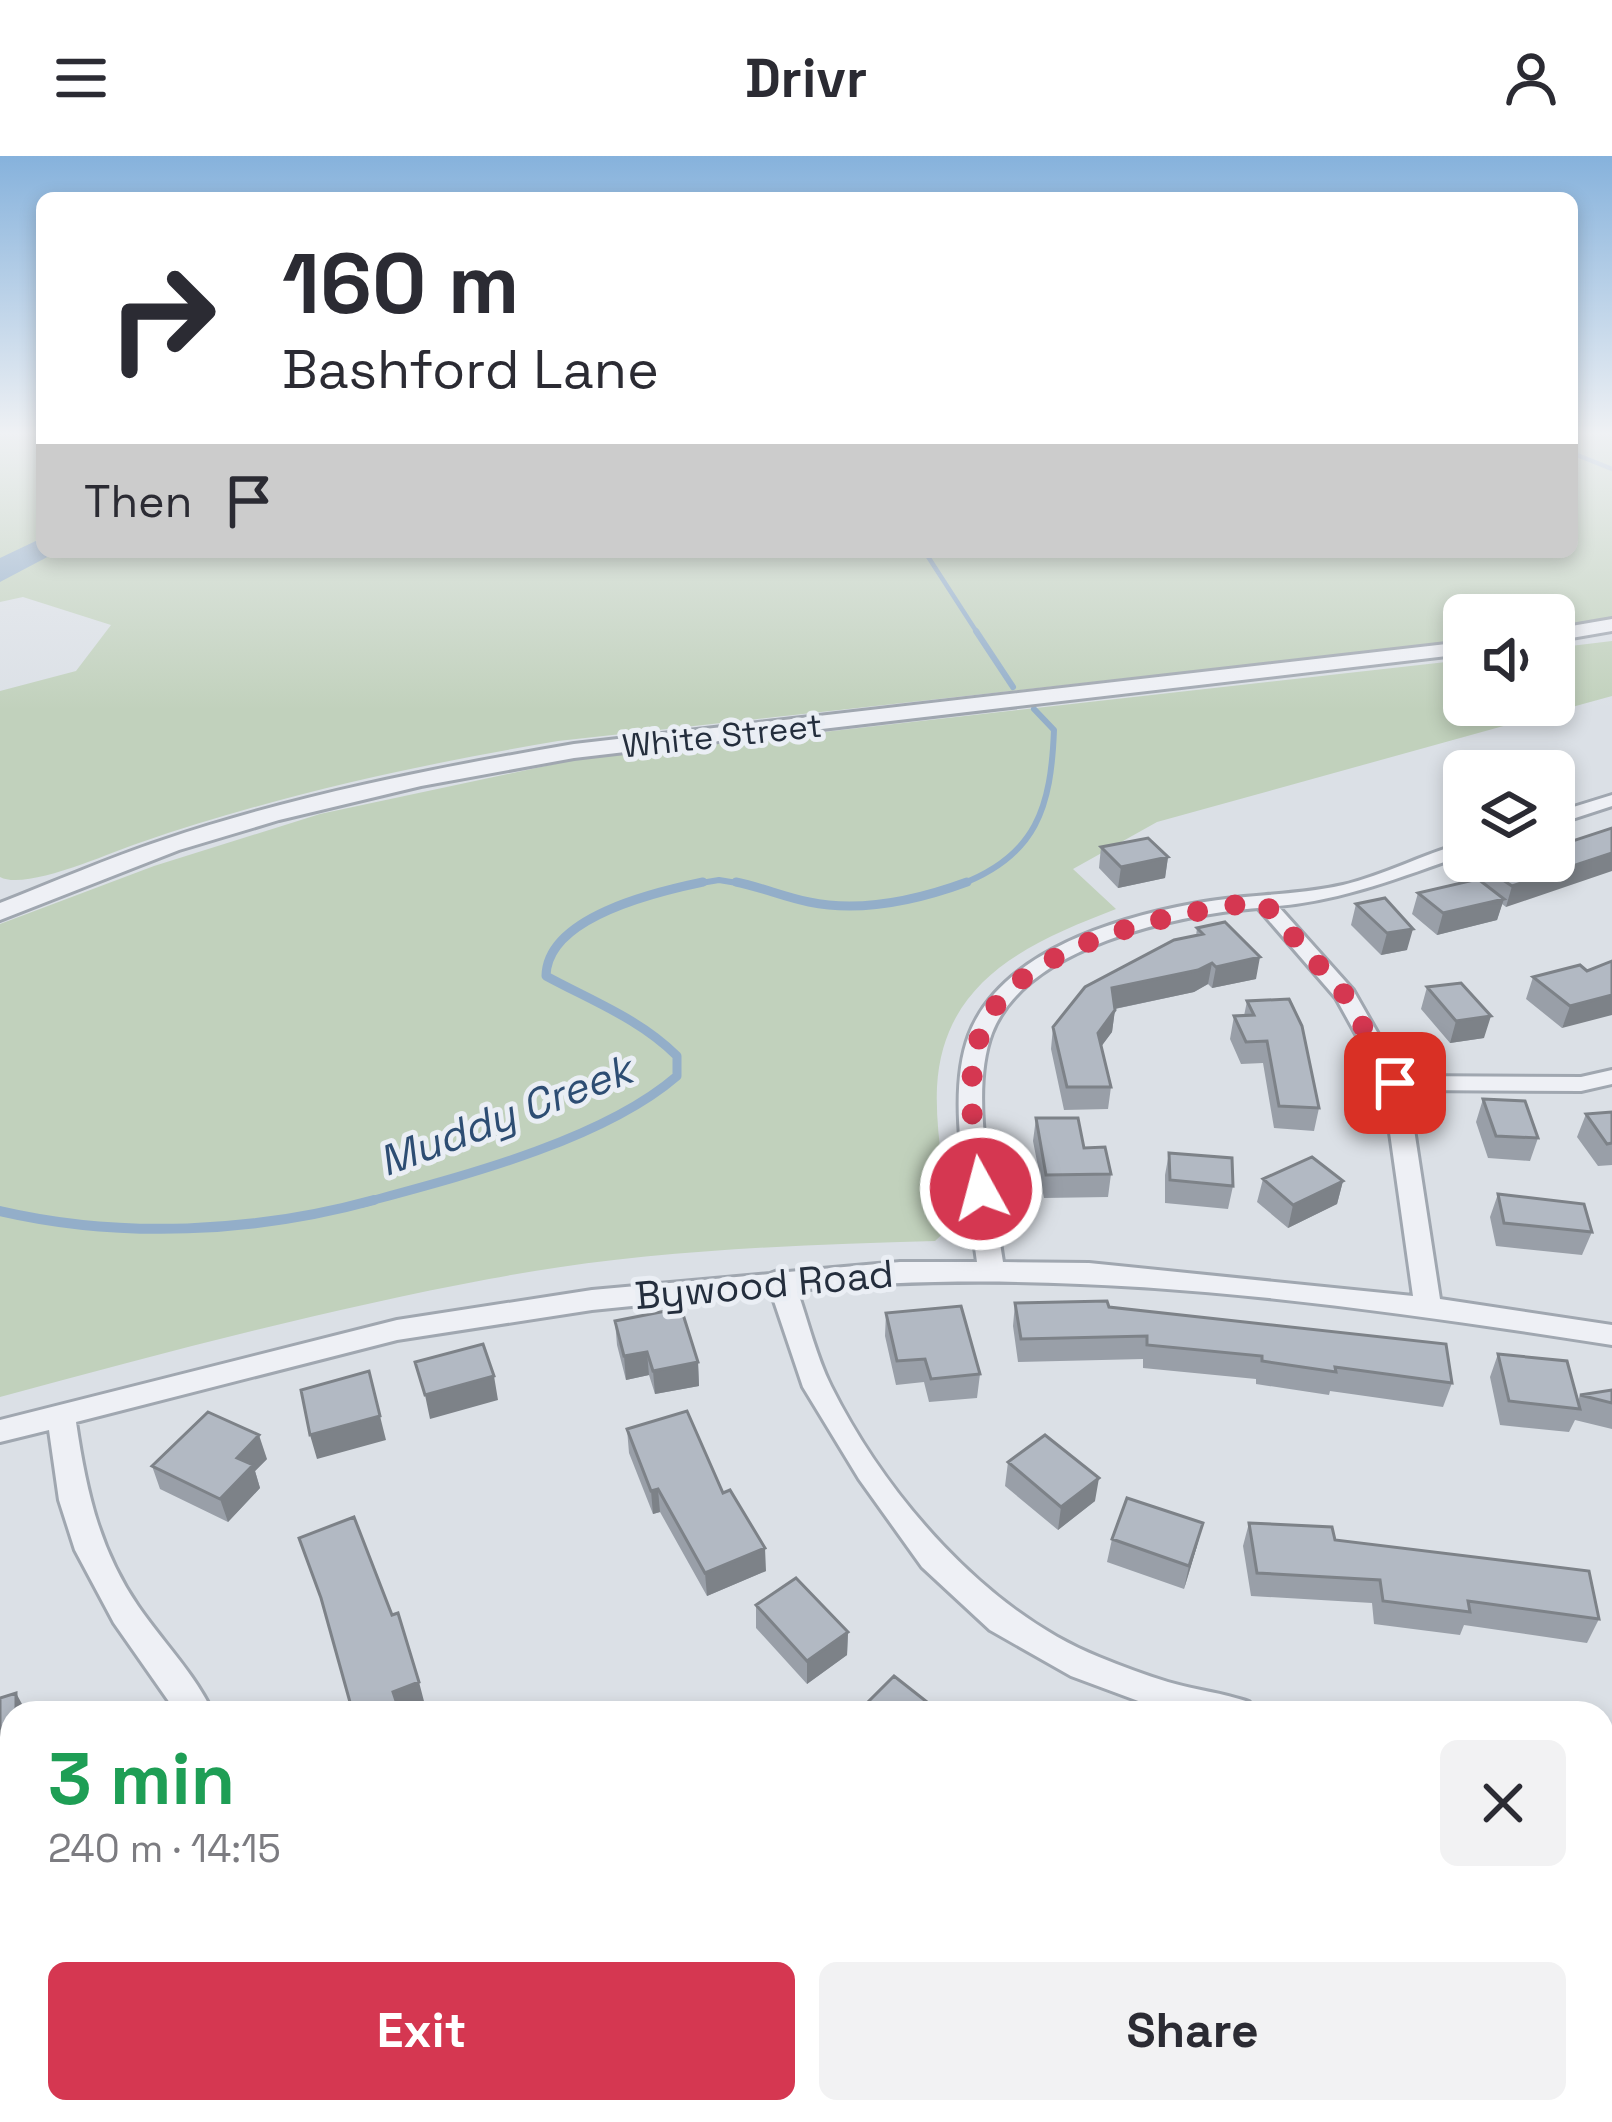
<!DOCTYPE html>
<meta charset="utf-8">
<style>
:root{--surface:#fff;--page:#f2f2f3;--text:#2b2b33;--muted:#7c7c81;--accent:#d53751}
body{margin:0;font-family:"Space Grotesk",sans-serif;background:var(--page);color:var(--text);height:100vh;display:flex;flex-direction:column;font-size:45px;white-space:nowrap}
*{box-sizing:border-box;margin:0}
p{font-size:39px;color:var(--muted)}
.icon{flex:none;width:66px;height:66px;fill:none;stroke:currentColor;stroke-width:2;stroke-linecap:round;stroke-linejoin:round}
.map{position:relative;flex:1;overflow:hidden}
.side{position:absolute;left:0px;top:1545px;width:1614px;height:423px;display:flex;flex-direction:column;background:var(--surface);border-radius:36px 36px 0 0;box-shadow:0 6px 18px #0003}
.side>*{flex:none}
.hud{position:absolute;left:36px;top:36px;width:1542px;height:366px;border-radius:18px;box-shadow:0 6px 18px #0003;background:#fff;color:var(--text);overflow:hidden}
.tools{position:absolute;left:1443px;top:438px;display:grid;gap:24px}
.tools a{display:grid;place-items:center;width:132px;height:132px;border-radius:18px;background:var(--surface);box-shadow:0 6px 18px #0003;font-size:60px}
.pin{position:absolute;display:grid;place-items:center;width:102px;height:102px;color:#fff;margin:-51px;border-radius:24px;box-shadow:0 6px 18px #0006}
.me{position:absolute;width:132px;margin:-66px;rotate:353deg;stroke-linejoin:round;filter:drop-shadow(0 0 9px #0008)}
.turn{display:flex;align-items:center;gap:42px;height:252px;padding:0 48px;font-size:54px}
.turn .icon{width:156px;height:156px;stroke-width:2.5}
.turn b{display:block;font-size:84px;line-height:102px}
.then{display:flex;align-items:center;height:114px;padding:0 48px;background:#0003;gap:24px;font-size:45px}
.round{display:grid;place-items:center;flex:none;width:126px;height:126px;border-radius:18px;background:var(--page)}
.overview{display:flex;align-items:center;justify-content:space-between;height:204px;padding:0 48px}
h1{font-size:72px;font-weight:700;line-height:90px;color:#1e9e55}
.cta{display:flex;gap:24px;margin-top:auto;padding:24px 48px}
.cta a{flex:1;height:138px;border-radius:18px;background:var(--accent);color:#fff;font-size:48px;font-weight:700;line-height:138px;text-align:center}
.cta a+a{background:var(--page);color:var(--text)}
header{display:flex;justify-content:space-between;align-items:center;height:156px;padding:0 48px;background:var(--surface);font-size:54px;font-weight:700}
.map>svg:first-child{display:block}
.green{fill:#c1d1bc}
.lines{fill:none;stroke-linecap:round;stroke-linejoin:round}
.stream-far3{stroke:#93aec9;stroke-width:4.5}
.stream-far2{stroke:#93aec9;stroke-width:6}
.stream-far1{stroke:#93aec9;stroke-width:9}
.stream{stroke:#93aec9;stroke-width:10}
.river{fill:#93aec9;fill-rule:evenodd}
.minor-casing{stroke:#a0a7b0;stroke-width:6}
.tertiary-casing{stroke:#a0a7b0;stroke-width:6}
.minor{fill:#eef0f5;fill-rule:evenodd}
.tertiary{fill:#eef0f5;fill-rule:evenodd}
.wall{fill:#999fa8}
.shaded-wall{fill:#7d8288}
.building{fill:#b2b9c3;stroke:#7d8288;stroke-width:3}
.route{stroke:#d53751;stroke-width:21;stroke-dasharray:0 37.8}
.labels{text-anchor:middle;stroke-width:10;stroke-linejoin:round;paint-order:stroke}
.far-street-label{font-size:33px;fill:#242e3d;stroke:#eaeef4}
.street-label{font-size:39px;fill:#242e3d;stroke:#eaeef4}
.water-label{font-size:42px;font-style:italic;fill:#2d4d73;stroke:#eaeef4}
</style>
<header><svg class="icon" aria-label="menu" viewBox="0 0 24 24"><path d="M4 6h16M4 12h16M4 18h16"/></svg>Drivr<svg class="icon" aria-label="person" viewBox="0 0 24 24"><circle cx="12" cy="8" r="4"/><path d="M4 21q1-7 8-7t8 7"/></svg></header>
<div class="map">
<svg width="1612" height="1966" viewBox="0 0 1612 1966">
<rect width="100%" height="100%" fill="#dbe0e6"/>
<path class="green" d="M 0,279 L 42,279 L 42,396 L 1572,396 L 1572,279 L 1612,279 L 1612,465 L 1554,474 L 1554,459 L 1464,459 L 1464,485 L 558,585 C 416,609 275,640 139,687 C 109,697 26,735 0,721 L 0,535 L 76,515 L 111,469 L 23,441 L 0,446 Z
M 1612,485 L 1612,540 L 1157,666 L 1073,713 L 1116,753 C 1028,787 943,824 937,931 C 935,977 946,1026 950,1071 L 935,1085 C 787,1089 635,1095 489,1123 C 324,1154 162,1197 0,1241 L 0,768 L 154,710 L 320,658 L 574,604 L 1464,504 L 1464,549 L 1554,549 L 1554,492 Z"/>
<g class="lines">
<path class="stream-far3" d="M 1572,297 L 1612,313
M 925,396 L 978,478"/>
<path class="stream-far2" d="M 976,475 L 1013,531
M 689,729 L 719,724 L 749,729
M 959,729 C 1037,700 1051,651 1054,574 L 1034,553"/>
<path class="stream-far1" d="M 736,726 C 761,731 784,741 809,746 C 861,757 918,744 967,726
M 363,1047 C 459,1021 602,985 677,920 L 677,900 C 640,863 592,845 546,820 C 547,761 655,736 703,726"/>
<path class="stream" d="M 0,1055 C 121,1083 254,1077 374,1044"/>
<path class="river" d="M 42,382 L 42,396 L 53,398 L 0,426 L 0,402 Z"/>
<defs>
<path id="minor" d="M 1612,639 L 1612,650 L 1554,669 L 1554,657 Z
M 1464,687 L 1464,699 C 1401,721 1344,744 1278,750 L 1353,834 L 1402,920 L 1581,921 L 1612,914 L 1612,928 L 1581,935 L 1408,934 L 1440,1143 L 1612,1169 L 1612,1189 C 1342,1147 1071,1108 797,1134 C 808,1165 816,1200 831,1230 C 885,1338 985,1455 1099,1501 C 1121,1510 1145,1519 1168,1526 C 1195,1534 1223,1537 1249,1546 L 1254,1557 L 1168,1556 L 1071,1520 L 990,1474 L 922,1411 L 859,1323 L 803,1231 L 771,1136 L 592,1154 L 397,1184 L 76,1266 C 86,1334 99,1393 138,1450 C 162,1485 195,1518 213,1557 L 177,1557 L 114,1467 L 75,1394 L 59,1344 L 49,1274 L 0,1286 L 0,1264 L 397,1164 L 592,1134 L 770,1118 L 780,1114 L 788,1116 L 900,1106 L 977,1106 C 969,1040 945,943 969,879 C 1001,795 1119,761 1198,747 C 1246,738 1295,740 1343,729 C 1385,719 1423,698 1464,687 ZM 1258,752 L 1336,842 L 1383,927 L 1413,1140 L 1089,1107 L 1003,1106 C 994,1041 968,940 992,877 C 1026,790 1176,759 1258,752 Z
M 1602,1582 L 1612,1584 L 1612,1616 L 1602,1614 Z
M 12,1709 L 12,1746 L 0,1751 L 0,1714 Z
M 285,1956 L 325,1956 L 328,1966 L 288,1966 Z"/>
<path id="tertiary" d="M 1612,463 L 1612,475 L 1554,485 L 1554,473 Z
M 1464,486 L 1464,498 L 574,602 L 421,630 L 279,664 L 179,694 L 0,764 L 0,747 C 54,726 108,702 163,684 C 296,639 435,612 574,588 Z"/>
</defs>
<use href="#minor" class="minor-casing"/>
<use href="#tertiary" class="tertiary-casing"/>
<use href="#minor" class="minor"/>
<use href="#tertiary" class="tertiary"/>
</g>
<path class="wall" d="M 1101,691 L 1168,701 L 1165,722 L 1118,732 L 1099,712 Z
M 1554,705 L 1506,751 L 1502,748 L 1497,764 L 1437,779 L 1412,758 L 1418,737 L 1484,728 L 1488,714 Z
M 1356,748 L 1407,794 L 1381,799 L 1351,769 Z
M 1197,772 L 1256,823 L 1212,832 L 1208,828 L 1194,836 L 1115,853 L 1112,876 L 1101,890 L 1111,931 L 1108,953 L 1064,954 L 1051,893 L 1053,871 L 1196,780 Z
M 1587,815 L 1562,872 L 1526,843 L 1533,821 Z
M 1427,831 L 1484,882 L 1450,887 L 1421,853 Z
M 1247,845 L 1319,952 L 1314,975 L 1274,972 L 1263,907 L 1241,908 L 1230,883 L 1234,860 L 1244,860 Z
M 1483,943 L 1538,982 L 1530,1005 L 1488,1002 L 1476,966 Z
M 1612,956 L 1612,1009 L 1598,1010 L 1577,981 L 1586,958 Z
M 1036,962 L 1084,992 L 1111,1018 L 1108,1041 L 1044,1042 L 1033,985 Z
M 1169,997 L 1233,1030 L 1228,1053 L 1165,1047 L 1165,1019 Z
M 1263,1023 L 1343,1025 L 1337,1048 L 1288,1072 L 1257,1046 Z
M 1498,1038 L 1592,1076 L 1582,1099 L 1496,1090 L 1490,1061 Z
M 1015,1147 L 1109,1151 L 1452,1227 L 1443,1251 L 1330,1235 L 1329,1239 L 1256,1228 L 1256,1223 L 1143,1212 L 1143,1203 L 1018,1206 L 1013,1170 Z
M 886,1157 L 980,1218 L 977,1242 L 929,1246 L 924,1226 L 896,1229 L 885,1180 Z
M 615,1165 L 698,1206 L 699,1230 L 655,1238 L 649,1219 L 626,1224 L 617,1189 Z
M 1498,1198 L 1578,1245 L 1580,1239 L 1612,1234 L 1612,1273 L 1575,1264 L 1569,1276 L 1500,1269 L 1490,1221 Z
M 627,1273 L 723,1337 L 766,1415 L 707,1440 L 660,1356 L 653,1358 L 629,1297 Z
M 267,1303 L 255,1315 L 260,1332 L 228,1366 L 160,1333 L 152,1310 Z
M 1008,1306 L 1095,1345 L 1058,1374 L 1005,1330 Z
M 1249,1367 L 1335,1384 L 1599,1463 L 1587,1487 L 1464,1469 L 1460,1479 L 1374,1468 L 1372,1447 L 1251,1440 L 1243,1390 Z
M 1112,1383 L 1197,1390 L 1184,1433 L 1107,1406 Z
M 756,1449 L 848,1476 L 847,1499 L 807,1528 L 756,1472 Z
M 1602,1672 L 1612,1673 L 1612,1800 L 1602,1799 Z
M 1452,1956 L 1537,1956 L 1537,1966 L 1452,1966 Z"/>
<path class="shaded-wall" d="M 1612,697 L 1612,715 L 1506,751 L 1512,730 Z
M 1168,701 L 1165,722 L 1118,732 L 1121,711 Z
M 1504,743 L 1497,764 L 1437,779 L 1443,757 Z
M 1413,773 L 1407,794 L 1381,799 L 1387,777 Z
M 1260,801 L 1256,823 L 1212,832 L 1216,811 Z
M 1212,807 L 1208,828 L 1194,836 L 1109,854 L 1112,832 Z
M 1612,839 L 1612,859 L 1562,872 L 1570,850 Z
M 1115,854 L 1112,876 L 1095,899 L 1098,877 Z
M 1491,860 L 1484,882 L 1450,887 L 1456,865 Z
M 1343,1025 L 1337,1048 L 1288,1072 L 1293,1049 Z
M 647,1196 L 649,1219 L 626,1224 L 624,1200 Z
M 698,1206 L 699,1230 L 655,1238 L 653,1215 Z
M 494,1220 L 498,1244 L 430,1263 L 425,1239 Z
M 380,1260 L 386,1284 L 317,1303 L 310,1279 Z
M 259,1279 L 267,1303 L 255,1315 L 260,1332 L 228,1366 L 220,1343 L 237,1302 Z
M 1099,1322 L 1095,1345 L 1058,1374 L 1061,1351 Z
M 658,1333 L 660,1356 L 653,1358 L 651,1335 Z
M 1203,1367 L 1197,1390 L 1184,1433 L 1189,1410 Z
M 765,1392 L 766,1415 L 707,1440 L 705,1417 Z
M 848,1476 L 847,1499 L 807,1528 L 807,1505 Z
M 419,1526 L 425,1549 L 399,1557 L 393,1536 Z
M 16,1537 L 27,1557 L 16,1557 Z
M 12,1599 L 12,1626 L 0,1629 L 0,1603 Z
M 12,1883 L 12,1909 L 0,1914 L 0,1888 Z
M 470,1956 L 504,1956 L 490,1966 L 470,1966 L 468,1958 Z
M 709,1956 L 718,1956 L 718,1966 L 696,1966 Z"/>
<path class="building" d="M 1612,672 L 1612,697 L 1512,730 L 1488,714 L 1514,705 L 1554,705 L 1554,691 Z
M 1148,682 L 1168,701 L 1121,711 L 1101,691 Z
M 1478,723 L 1504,743 L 1443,757 L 1418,737 Z
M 1385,742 L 1413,773 L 1387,777 L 1356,748 Z
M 1225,766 L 1260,801 L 1216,811 L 1212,807 L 1198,814 L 1112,832 L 1115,854 L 1098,877 L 1111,931 L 1067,931 L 1053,871 L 1085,831 L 1174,784 L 1203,778 L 1197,772 Z
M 1612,805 L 1612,839 L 1570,850 L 1533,821 L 1580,809 L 1587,815 Z
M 1461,827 L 1491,860 L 1456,865 L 1427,831 Z
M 1289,843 L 1302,870 L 1319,952 L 1279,950 L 1267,885 L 1246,886 L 1234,860 L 1254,859 L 1247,845 Z
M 1483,943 L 1525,945 L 1538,982 L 1496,980 Z
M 1612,956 L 1612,987 L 1607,988 L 1586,958 Z
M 1036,962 L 1078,962 L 1084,992 L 1105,991 L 1111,1018 L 1046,1019 Z
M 1169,997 L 1232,1002 L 1233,1030 L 1170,1024 Z
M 1312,1001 L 1343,1025 L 1293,1049 L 1263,1023 Z
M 1498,1038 L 1584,1048 L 1592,1076 L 1504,1067 Z
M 1107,1145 L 1109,1151 L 1446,1188 L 1452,1227 L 1335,1211 L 1336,1216 L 1262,1205 L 1262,1200 L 1147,1189 L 1147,1180 L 1021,1183 L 1015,1147 Z
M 961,1150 L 980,1218 L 931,1223 L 925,1203 L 897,1205 L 886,1157 Z
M 681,1152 L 698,1206 L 653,1215 L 647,1196 L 624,1200 L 615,1165 Z
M 483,1188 L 494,1220 L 425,1239 L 415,1206 Z
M 1498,1198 L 1567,1205 L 1580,1253 L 1509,1245 Z
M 369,1215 L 380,1260 L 310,1279 L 301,1234 Z
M 1612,1234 L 1612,1247 L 1580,1239 Z
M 687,1255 L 723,1337 L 730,1334 L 765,1392 L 705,1417 L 658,1333 L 651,1335 L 627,1273 Z
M 208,1256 L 259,1279 L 237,1302 L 253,1309 L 220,1343 L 152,1310 Z
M 1045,1279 L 1099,1322 L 1061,1351 L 1008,1306 Z
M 1127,1342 L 1203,1367 L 1189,1410 L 1112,1383 Z
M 354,1361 L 392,1459 L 398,1457 L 419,1526 L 393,1536 L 400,1557 L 353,1557 L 321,1442 L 299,1382 Z
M 1249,1367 L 1332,1371 L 1335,1384 L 1589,1415 L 1599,1463 L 1468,1445 L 1470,1456 L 1383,1445 L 1380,1424 L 1257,1417 Z
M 796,1422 L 848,1476 L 807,1505 L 756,1449 Z
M 894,1520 L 941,1557 L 857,1557 Z
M 16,1537 L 16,1557 L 12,1557 L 12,1599 L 0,1603 L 0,1542 Z
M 1602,1672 L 1612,1673 L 1612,1766 L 1602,1765 Z
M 12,1818 L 12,1883 L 0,1888 L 0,1822 Z
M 592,1956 L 709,1956 L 696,1966 L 578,1966 Z
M 1484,1956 L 1537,1956 L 1537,1966 L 1519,1966 Z"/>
<linearGradient id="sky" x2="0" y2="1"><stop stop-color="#86b2dc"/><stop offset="0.5" stop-color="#eff1f4"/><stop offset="1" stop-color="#eff1f4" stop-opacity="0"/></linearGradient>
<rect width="1612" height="554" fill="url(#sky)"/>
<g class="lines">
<path class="route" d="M 981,1033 C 975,984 963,926 981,877 C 1013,786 1179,756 1262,745 L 1345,839 L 1395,927"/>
</g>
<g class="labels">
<g class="far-street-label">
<text transform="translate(722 579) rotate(-6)" y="12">White Street</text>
</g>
<g class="street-label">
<text transform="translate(764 1128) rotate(-5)" y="14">Bywood Road</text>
</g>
<g class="water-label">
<text transform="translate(505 959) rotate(-21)" y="15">Muddy Creek</text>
</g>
</g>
</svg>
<div class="tools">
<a><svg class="icon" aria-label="sound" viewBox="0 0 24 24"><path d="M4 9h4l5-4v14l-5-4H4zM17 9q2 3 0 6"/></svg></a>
<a><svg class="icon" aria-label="layers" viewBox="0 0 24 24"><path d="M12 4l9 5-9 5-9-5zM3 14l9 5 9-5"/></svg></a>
</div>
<div class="pin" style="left:1395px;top:927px;background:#d93025"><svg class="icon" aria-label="arrive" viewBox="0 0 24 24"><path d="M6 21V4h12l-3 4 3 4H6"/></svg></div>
<svg class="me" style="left:981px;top:1033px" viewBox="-20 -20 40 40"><circle r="17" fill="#d53751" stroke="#fff" stroke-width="3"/><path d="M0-11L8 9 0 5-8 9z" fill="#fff"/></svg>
<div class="hud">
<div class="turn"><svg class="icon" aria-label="right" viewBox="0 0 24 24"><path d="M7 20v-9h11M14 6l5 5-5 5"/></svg><div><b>160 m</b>Bashford Lane</div></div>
<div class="then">Then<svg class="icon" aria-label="arrive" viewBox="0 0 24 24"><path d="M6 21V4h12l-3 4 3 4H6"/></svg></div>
</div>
<section class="side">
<div class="overview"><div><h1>3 min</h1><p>240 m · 14:15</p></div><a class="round"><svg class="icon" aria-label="close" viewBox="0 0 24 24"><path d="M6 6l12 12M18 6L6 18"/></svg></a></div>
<div class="cta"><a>Exit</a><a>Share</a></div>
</section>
</div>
